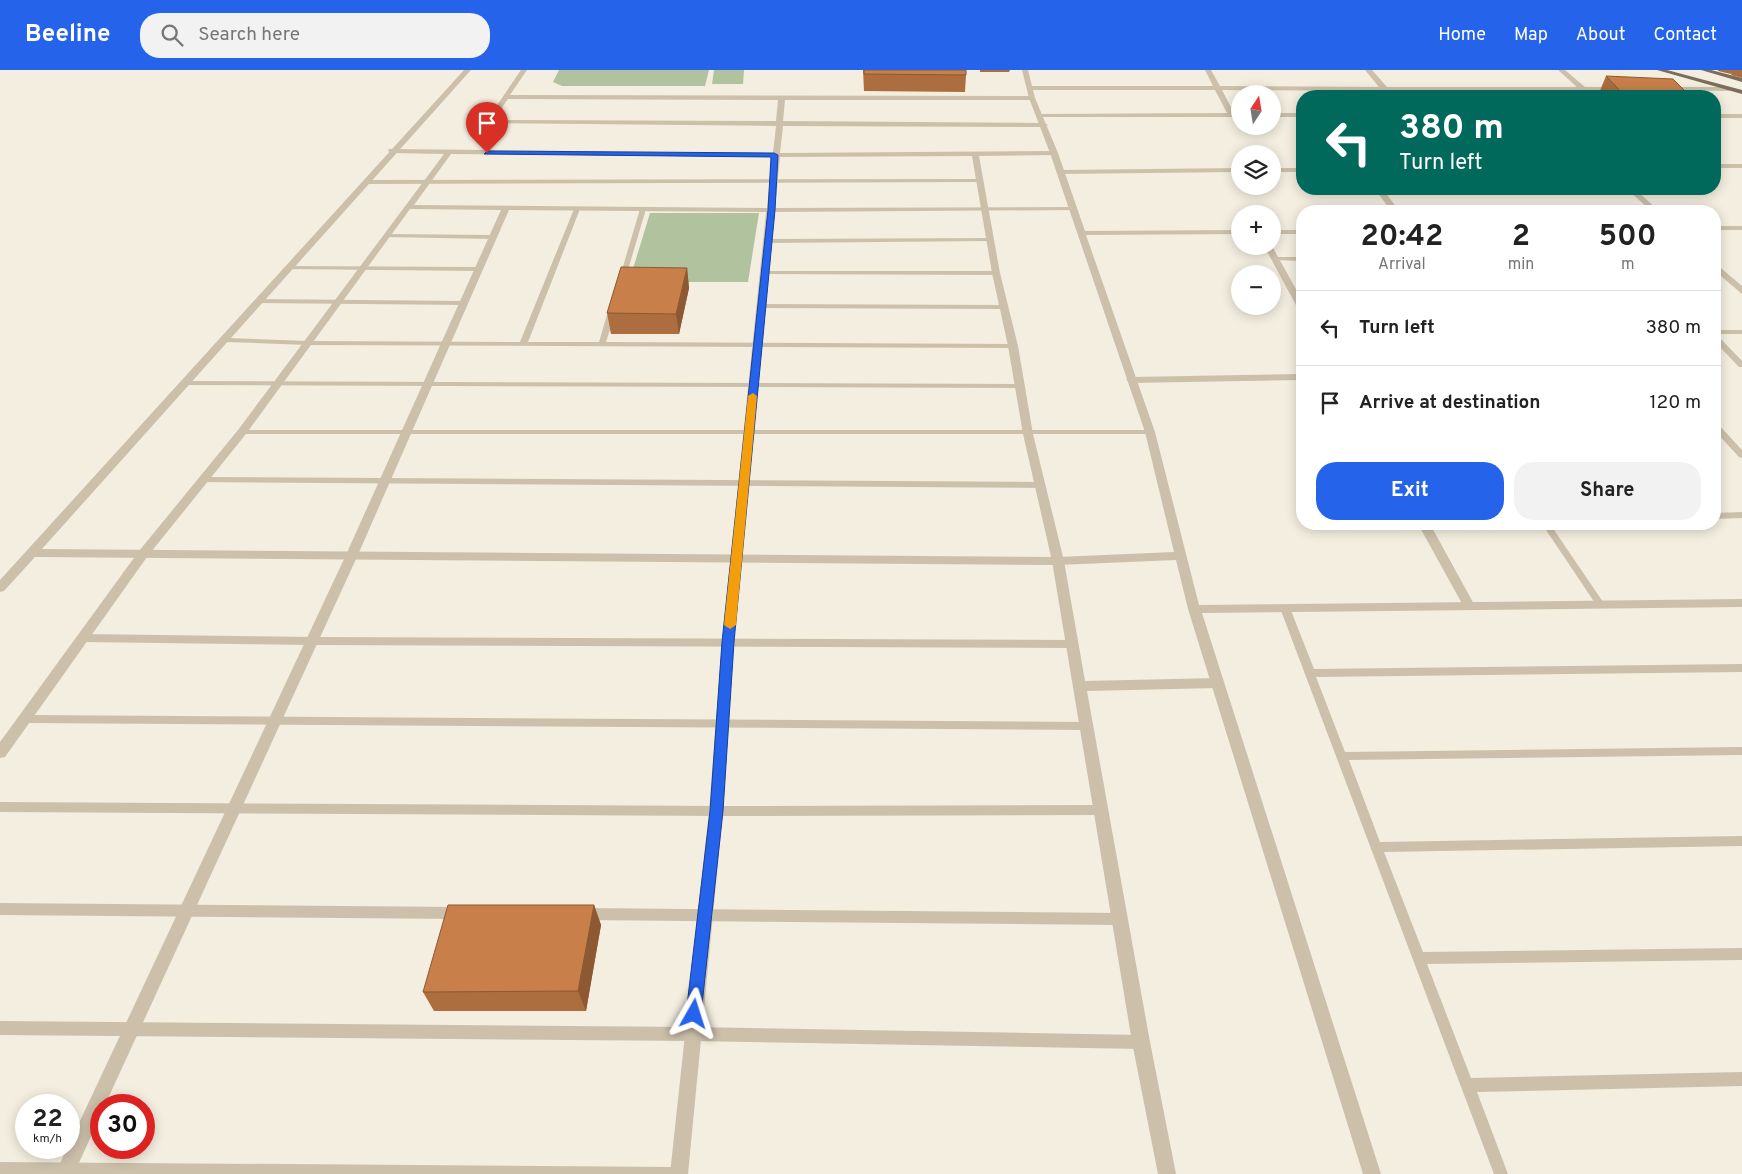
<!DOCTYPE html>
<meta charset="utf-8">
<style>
:root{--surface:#fff;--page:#f2f2f2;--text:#222;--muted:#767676;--line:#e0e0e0;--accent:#2563eb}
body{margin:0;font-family:Overpass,sans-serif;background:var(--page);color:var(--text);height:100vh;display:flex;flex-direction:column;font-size:19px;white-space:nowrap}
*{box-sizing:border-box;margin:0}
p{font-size:16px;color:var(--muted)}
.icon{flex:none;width:28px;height:28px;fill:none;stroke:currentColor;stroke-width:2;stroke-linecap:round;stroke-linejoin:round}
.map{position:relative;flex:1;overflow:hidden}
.sheet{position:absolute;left:1296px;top:135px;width:425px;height:325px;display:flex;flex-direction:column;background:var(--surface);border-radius:20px;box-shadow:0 2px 12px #0003}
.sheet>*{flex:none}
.banner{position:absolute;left:1296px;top:20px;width:425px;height:105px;border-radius:20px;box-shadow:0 2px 12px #0003;background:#00695c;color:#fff;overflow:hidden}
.needle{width:32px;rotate:12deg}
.controls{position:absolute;left:1231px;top:15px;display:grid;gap:10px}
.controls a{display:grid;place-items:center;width:50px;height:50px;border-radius:50%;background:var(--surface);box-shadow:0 2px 12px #0003;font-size:25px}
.speed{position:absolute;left:15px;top:1024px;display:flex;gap:10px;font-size:25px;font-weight:700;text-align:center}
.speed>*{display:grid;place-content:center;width:65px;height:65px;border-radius:50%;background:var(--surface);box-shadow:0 2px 12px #0003;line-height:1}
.speed small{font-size:12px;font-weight:400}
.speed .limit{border:8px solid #d22;background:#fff;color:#111}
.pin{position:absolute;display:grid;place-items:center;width:42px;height:42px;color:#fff;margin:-51px -21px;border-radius:50% 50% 50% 0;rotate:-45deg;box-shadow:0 0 5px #0007}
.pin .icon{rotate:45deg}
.me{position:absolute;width:55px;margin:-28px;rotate:6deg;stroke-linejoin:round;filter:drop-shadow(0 0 4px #0008)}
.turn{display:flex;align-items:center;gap:18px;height:105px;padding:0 20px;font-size:22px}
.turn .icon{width:65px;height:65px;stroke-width:2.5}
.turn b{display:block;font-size:35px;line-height:42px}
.eta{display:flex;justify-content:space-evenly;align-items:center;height:85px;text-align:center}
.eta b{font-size:30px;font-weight:700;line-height:35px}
.cta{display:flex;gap:10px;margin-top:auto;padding:10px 20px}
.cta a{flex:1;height:58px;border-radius:20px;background:var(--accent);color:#fff;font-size:20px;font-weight:700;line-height:58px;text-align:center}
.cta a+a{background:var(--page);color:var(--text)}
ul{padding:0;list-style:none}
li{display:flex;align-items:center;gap:15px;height:75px;padding:0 20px;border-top:1px solid var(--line)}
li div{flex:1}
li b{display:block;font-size:19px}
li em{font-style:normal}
header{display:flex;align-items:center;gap:30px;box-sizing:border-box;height:70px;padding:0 25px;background:var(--accent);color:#fff}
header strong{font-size:24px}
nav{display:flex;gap:28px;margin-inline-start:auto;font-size:18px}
.search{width:350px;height:45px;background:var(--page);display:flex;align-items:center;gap:12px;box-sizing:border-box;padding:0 18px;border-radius:20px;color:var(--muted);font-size:19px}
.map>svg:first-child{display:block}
.green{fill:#b0c39e}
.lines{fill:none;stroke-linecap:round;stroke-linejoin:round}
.service{fill:#ccc0aa;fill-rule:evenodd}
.minor{fill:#ccc0aa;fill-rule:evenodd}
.tertiary{fill:#ccc0aa;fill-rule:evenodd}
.primary{fill:#7c6c5b;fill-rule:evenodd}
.wall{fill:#ac6d3f}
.shaded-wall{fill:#8c5933}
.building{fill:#c87f49;stroke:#8c5933}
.route{fill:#2563eb;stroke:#184099}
.slow{fill:#f59e0b}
</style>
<header>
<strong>Beeline</strong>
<div class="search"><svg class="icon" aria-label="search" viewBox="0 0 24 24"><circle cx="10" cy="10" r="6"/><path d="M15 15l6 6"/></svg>Search here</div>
<nav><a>Home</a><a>Map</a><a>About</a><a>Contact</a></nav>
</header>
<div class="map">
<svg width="1742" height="1104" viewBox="0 0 1742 1104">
<rect width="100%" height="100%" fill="#f3eedf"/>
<path class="green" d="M 559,0 L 709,0 L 705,16 L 562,16 L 553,12 Z
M 714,0 L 744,0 L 743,14 L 712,14 Z
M 650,143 L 759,143 L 748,212 L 629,212 Z"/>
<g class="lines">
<path class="service" d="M 982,109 L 983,110 L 980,112 L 366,114 L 363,112 L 366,110 Z
M 577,137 L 580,139 L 528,272 L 599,272 L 609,238 L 613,236 L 617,238 L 606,272 L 1013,274 L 1017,276 L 1013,278 L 307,275 L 226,272 L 222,270 L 226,268 L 307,271 L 520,272 L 574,139 Z
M 643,137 L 646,139 L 625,210 L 620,211 L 619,210 L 640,139 Z
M 1075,137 L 1075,139 L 1073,140 L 772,142 L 769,140 L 772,138 Z
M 387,164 L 493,165 L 496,167 L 493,169 L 385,167 L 385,165 Z
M 993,168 L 994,169 L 991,171 L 769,173 L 766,171 L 769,169 Z
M 1275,187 L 1302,187 L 1302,191 L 1273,190 L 1272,189 Z
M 287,196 L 478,197 L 481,199 L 478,201 L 285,199 L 284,198 Z
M 764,201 L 996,201 L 999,203 L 996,205 L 762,204 L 762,202 Z
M 256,229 L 464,231 L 468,233 L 464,235 L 259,233 L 255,231 Z
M 758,234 L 1004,235 L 1008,237 L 1004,239 L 761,238 L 757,236 Z
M 1715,260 L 1742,260 L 1742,264 L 1715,264 Z
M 1715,266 L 1718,266 L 1742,291 L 1742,297 L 1739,297 L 1715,272 Z
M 182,311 L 1018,314 L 1022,316 L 1018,318 L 185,315 L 182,315 Z
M 1715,354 L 1718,354 L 1742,380 L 1742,388 L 1739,387 L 1715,361 Z
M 239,360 L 1150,360 L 1154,362 L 1150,364 L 239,364 Z
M 204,407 L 1041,412 L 1045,415 L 1041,418 L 201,412 L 200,410 L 201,408 Z
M 1742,442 L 1742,448 L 1715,449 L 1715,443 Z
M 1542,454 L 1550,454 L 1603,532 L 1605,534 L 1603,536 L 1597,536 Z
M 1285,535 L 1290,538 L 1314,599 L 1742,594 L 1742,602 L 1316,607 L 1345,682 L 1742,677 L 1742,685 L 1349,690 L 1380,772 L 1742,766 L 1742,776 L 1384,782 L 1423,882 L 1742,878 L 1742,890 L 1427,894 L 1471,1008 L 1742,1002 L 1742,1016 L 1477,1022 L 1508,1104 L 1494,1104 L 1280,538 Z
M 83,564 L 312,567 L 1073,570 L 1078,574 L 1073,578 L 312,575 L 83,572 L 78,568 Z
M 25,645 L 1087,652 L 1091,653 L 1092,656 L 1091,659 L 1087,660 L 25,653 L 21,652 L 20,649 L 21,646 Z
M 0,732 L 716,736 L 1101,735 L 1105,737 L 1107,740 L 1105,743 L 1101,745 L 716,746 L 0,742 Z
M 0,833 L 459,837 L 463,839 L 465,843 L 463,847 L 459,849 L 0,845 Z
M 583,838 L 1119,843 L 1123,845 L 1125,849 L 1123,853 L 1119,855 L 583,850 L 579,848 L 577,844 L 579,840 Z
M 0,951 L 692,957 L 1141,965 L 1146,967 L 1148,972 L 1146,977 L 1141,979 L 692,971 L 0,965 Z
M 0,1092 L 678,1097 L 683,1099 L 685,1104 L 0,1104 Z"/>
<path class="minor" d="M 521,0 L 527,0 L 510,25 L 1032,26 L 1035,28 L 1032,30 L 785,30 L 783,51 L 1044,53 L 1048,55 L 1044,57 L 783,56 L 780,83 L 1054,81 L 1058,83 L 1054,85 L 979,86 L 1000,203 L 1018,276 L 1033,364 L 1064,491 L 1085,611 L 1217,608 L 1222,610 L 1224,613 L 1222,616 L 1217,618 L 1087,621 L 1150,972 L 1176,1104 L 1158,1104 L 1132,972 L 1052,491 L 1023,364 L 1008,276 L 992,203 L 972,86 L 780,87 L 734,572 L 723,741 L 688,1104 L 670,1104 L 709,741 L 722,572 L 766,142 L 509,140 L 357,487 L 105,1035 L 101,1035 L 101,1044 L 74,1104 L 55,1104 L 345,487 L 501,140 L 410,139 L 246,364 L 147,487 L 5,687 L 0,688 L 0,672 L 139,481 L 238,360 L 444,84 L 392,83 L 388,81 L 389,79 L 773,83 L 776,56 L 493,53 L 489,47 ZM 508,29 L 778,30 L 776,51 L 497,50 L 495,47 ZM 451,84 L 772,87 L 767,138 L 414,135 Z
M 1205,0 L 1211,0 L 1220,16 L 1379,17 L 1365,0 L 1372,0 L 1387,17 L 1577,17 L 1558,0 L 1565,0 L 1585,17 L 1616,17 L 1619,19 L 1616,21 L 1589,21 L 1586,23 L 1582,21 L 1390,21 L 1390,23 L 1388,24 L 1383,21 L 1222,20 L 1234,43 L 1240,43 L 1240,47 L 1040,47 L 1037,45 L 1038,44 L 1227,43 L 1215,20 L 1030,20 L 1027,18 L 1030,16 L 1213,16 Z
M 1666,17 L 1729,17 L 1732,19 L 1729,21 L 1664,20 L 1663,19 Z
M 1272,43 L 1302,43 L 1302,47 L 1272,47 Z
M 1715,44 L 1742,44 L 1742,48 L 1715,48 Z
M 1715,94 L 1742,94 L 1742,98 L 1715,98 Z
M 1240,98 L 1240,102 L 1060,104 L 1056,102 L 1060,100 Z
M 1272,98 L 1302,98 L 1302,102 L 1272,102 Z
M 1375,119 L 1383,119 L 1399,141 L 1391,141 Z
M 1627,119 L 1635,119 L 1659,141 L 1651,141 Z
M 1264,176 L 1272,176 L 1302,230 L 1302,240 L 1297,237 Z
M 1302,304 L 1302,310 L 1131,313 L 1126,310 L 1131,307 Z
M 1418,454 L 1430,454 L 1475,536 L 1473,539 L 1465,539 Z"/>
<path class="tertiary" d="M 464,0 L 471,0 L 42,479 L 1058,487 L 1174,482 L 1145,362 L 1050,83 L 1029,28 L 1022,0 L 1028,0 L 1035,28 L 1058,83 L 1085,161 L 1240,160 L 1240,164 L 1086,165 L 1155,362 L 1199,535 L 1742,529 L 1742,537 L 1202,543 L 1381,1104 L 1363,1104 L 1188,539 L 1176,490 L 1058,495 L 35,487 L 4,521 L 0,522 L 0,510 Z
M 1715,156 L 1742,156 L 1742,160 L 1715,160 Z
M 1272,160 L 1302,160 L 1302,164 L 1272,164 Z
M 1715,193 L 1742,216 L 1742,224 L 1715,201 Z"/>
<path class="primary" d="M 1657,0 L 1667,0 L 1742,20 L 1742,24 Z
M 1701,0 L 1711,0 L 1742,8 L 1742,12 Z"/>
</g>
<path class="wall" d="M 863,0 L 966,0 L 966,5 L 965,22 L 864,21 Z
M 980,0 L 1010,0 L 1009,2 L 980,2 Z
M 1718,0 L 1742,0 L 1742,8 L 1731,5 L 1732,3 L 1731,4 L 1718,1 Z
M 1606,6 L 1690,26 L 1602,26 L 1599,23 Z
M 687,198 L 689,218 L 679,264 L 611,264 L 607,243 Z
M 594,835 L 601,855 L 586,941 L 434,941 L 423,922 Z"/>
<path class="shaded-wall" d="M 687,198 L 689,218 L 679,264 L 676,244 Z
M 594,835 L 601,855 L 586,941 L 578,921 Z"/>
<path class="building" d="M 864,0 L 966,0 L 966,5 L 864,4 Z
M 1606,6 L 1673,9 L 1690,26 L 1623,24 Z
M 621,197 L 687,198 L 676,244 L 607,243 Z
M 448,835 L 594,835 L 578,921 L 423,922 Z"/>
<path class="route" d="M 487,81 L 774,83 L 778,85 L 775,140 L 734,572 L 723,741 L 701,944 L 699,950 L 694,952 L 688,950 L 686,944 L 710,741 L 722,572 L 768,140 L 771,87 L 484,84 Z"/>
<path class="slow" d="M 753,323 L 757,326 L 736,555 L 730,559 L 724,555 L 748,326 Z"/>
</svg>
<div class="controls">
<a><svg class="needle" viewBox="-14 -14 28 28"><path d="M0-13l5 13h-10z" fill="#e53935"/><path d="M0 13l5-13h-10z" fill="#767676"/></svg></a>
<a><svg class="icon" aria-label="layers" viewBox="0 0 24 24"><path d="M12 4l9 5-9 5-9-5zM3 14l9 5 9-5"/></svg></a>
<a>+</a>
<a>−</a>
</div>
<div class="speed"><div>22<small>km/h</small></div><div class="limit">30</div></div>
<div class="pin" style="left:487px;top:83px;background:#d93025"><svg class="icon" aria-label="arrive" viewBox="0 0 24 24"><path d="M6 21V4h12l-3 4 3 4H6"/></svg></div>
<svg class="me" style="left:694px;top:944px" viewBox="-20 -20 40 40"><path d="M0-17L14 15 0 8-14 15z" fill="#2563eb" stroke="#fff" stroke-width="4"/></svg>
<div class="banner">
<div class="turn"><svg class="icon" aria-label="left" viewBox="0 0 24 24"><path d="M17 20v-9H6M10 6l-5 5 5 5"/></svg><div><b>380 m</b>Turn left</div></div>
</div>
<section class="sheet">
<div class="eta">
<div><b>20:42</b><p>Arrival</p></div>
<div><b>2</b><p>min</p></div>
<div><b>500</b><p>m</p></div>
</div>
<ul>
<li><svg class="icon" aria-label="left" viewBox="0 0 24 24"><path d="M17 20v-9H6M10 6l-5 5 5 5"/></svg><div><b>Turn left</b></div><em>380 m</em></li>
<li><svg class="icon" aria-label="arrive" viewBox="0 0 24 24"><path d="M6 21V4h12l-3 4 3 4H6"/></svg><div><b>Arrive at destination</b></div><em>120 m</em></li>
</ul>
<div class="cta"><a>Exit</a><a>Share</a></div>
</section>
</div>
